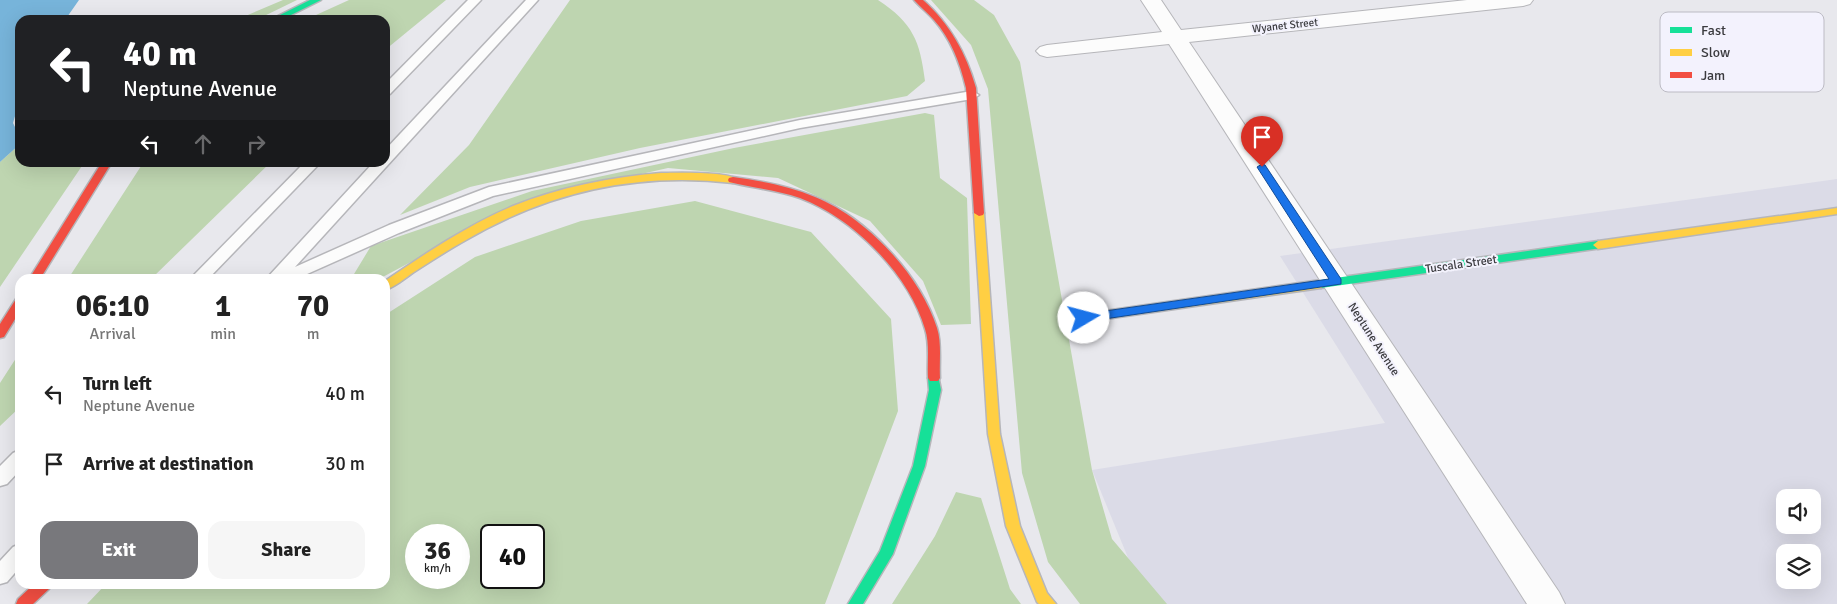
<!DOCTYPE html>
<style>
:root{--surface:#fff;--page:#f6f6f6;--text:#222;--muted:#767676;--accent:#78787c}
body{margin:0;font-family:Signika,sans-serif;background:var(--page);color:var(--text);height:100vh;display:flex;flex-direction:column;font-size:19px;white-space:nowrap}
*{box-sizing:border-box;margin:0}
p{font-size:16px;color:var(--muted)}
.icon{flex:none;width:28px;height:28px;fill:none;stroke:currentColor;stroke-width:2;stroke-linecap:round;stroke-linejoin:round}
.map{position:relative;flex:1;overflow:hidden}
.details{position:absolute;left:15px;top:274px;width:375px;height:315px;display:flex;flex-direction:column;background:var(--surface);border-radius:15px;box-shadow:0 5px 20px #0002}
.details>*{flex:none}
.hud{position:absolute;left:15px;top:15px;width:375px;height:152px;border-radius:15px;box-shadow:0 5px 20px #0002;background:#202124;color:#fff;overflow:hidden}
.buttons{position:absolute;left:1776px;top:489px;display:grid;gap:10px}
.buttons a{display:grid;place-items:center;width:45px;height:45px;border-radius:10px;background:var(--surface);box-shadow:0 5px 20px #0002;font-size:25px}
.speed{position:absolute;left:405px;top:524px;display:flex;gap:10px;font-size:25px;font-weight:700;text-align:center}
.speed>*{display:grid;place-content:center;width:65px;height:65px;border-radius:50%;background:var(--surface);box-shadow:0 5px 20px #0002;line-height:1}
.speed small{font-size:12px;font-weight:400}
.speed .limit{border:2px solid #111;border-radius:8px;background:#fff;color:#111}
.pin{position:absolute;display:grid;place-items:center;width:42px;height:42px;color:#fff;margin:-51px -21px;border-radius:50% 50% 50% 0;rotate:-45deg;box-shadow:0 0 5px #0007}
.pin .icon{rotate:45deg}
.me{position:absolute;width:55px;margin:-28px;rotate:82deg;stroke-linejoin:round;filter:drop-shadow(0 0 4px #0008)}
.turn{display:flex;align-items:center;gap:18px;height:105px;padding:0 25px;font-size:22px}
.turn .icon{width:65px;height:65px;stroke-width:2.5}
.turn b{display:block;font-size:35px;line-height:42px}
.lanes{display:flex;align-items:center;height:48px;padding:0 25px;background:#0003;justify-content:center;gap:25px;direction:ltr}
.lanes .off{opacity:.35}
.eta{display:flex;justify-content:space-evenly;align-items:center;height:85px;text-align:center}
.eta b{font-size:30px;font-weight:800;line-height:35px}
.action{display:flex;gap:10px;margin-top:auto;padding:10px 25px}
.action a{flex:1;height:58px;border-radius:15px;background:var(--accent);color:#fff;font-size:20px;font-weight:800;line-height:58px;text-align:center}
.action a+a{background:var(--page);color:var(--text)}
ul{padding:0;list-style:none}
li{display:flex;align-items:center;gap:15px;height:70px;padding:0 25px}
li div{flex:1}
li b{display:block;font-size:19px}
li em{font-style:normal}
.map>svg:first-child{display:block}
.built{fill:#dbdbe7;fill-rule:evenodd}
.green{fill:#bed5b0;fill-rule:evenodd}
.water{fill:#77b4da}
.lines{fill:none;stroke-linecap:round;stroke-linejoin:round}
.lane-casing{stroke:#b6b6ba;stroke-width:3}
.street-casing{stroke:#b6b6ba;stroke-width:2}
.fast-casing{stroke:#b6b6ba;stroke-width:3}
.slow-casing{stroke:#b6b6ba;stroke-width:3}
.jam-casing{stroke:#b6b6ba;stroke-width:3}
.lane{fill:#fcfcfc;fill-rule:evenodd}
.street{fill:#fcfcfc;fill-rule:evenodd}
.fast{fill:#16e098;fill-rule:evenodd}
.slow{fill:#ffcf43;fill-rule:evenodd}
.jam{fill:#f24e42;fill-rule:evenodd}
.route{fill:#1a73e8;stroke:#114b97}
.labels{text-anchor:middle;stroke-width:4;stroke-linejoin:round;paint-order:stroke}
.far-street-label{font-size:11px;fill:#3b3b3f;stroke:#f3f2fd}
.street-label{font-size:12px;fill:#3b3b3f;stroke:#f3f2fd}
.key{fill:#f3f2fd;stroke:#bcbbc4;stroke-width:1}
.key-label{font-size:14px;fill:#3b3b3f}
</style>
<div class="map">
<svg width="1837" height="604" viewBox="0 0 1837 604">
<rect width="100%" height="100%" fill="#e8e8ed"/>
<path class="built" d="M 1837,179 L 1837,604 L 1147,604 L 1092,470 L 1385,423 L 1280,256 ZM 1785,498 L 1812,498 L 1812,525 L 1785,525 ZM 1785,552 L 1812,552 L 1812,580 L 1785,580 Z"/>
<path class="green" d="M 283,0 L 297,0 L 256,20 L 236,20 Z
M 349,0 L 446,0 L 385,50 L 385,20 L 305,20 Z
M 570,0 L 878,0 C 913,23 920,41 925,81 L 907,96 L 640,148 L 470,187 L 400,215 L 469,145 Z
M 931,0 L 974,0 L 994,15 L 1020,62 L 1092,470 L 1112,539 L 1167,604 L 1080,604 L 1048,562 L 1022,473 L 988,89 L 971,45 Z
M 925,113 L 934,115 L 940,178 L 967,198 L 971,324 L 941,325 L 923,281 L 870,221 L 778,178 L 668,168 L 529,199 L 379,279 L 351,279 L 371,246 L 532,191 L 734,148 Z
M 20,144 L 20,162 L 84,163 L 0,287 L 0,162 Z
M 143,163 L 270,163 L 151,279 L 68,279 Z
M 695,201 L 811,232 L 891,319 L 898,411 L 825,604 L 87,604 L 106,584 L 385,584 L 385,315 L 475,257 L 581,221 ZM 416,535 L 459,535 L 459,578 L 416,578 ZM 491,535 L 534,535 L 534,578 L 491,578 Z
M 20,352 L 20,407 L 0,426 L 0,383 Z
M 956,492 L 981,498 L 1010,589 L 1021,604 L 892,604 L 935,536 Z"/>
<path class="water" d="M 0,0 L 79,0 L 65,20 L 20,20 L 20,99 L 13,123 L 20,137 L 20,144 L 0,162 Z"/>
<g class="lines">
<defs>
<path id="lane" d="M 468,0 L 481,0 L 390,94 L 385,95 L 385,84 Z
M 526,0 L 538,0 L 295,267 L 389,225 L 489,187 L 800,120 L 972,91 L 979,95 L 972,99 L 800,128 L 493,196 L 399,233 L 296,279 L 266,279 L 374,162 L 385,162 L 385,150 Z
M 305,162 L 321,162 L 208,279 L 190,279 Z
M 20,450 L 20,470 L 7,484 L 0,486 L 0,466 L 13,453 Z
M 20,544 L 20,567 L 7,582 L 0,584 L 0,561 L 13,547 Z"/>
<path id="street" d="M 1141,0 L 1161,0 L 1181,30 L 1467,0 L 1533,0 L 1530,4 L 1523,6 L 1189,42 L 1559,592 L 1565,604 L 1527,604 L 1169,44 L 1047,57 L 1040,55 L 1036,51 L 1040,47 L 1047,45 L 1162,32 Z"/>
<path id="fast" d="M 310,0 L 321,0 L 281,20 L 270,20 Z
M 1598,241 L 1603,245 L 1602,248 L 1321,288 L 1315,284 L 1321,280 Z
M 934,373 L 938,375 L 941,390 L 925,466 L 893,554 L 863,604 L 848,604 L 880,551 L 913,466 L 929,390 L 928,378 L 930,375 Z"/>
<path id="slow" d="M 661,173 C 676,173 729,171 738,180 L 733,183 C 637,172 550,191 466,240 C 448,250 431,261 414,272 C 405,278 395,287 385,290 L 385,281 C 426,253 468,225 513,206 C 560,187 611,177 661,173 Z
M 1837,208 L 1837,214 L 1598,249 L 1593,245 L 1598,241 Z
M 979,210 L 984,213 L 1000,434 L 1020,526 L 1047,593 L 1056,604 L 1039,604 L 1037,602 L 1006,526 L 988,434 L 974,213 Z
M 1321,280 L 1327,284 L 1321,288 L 1084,322 L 1080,321 L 1078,318 L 1080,315 L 1084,314 Z"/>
<path id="jam" d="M 914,0 L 923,0 C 950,24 966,53 976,88 L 984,213 L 983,215 L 979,216 L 974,213 L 966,88 C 960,63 951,39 934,20 C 928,13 920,7 914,0 Z
M 102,162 L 112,162 L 40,279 L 29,279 Z
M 733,177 C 761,181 789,186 815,197 C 867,218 920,275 937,328 C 942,344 939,362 940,378 L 938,381 L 930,381 L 928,378 C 927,362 930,344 925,329 C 909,274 853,218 800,198 C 777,190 753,188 729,182 L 728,180 L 729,178 Z
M 20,298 L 20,311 L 4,337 L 0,338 L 0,324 L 16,299 Z
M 34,584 L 51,584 L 49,589 L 33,604 L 16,604 L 18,599 Z"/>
</defs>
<use href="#lane" class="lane-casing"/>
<use href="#street" class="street-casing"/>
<use href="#fast" class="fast-casing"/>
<use href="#slow" class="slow-casing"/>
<use href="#jam" class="jam-casing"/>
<use href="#lane" class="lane"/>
<use href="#street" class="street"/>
<use href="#fast" class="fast"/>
<use href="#slow" class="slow"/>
<use href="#jam" class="jam"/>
</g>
<path class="route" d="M 1262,164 L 1265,165 L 1341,279 L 1341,284 L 1084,322 L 1080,321 L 1079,318 L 1084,314 L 1329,279 L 1257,167 Z"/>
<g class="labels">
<g class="far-street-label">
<text transform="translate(1285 25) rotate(-6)" y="4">Wyanet Street</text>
</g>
<g class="street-label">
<text transform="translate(1461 264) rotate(-8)" y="4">Tuscala Street</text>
<text transform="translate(1374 339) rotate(57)" y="4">Neptune Avenue</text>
</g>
</g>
<rect x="1660" y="12" width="164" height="80" rx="8" class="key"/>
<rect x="1670" y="27" width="22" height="6" fill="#16e098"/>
<rect x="1670" y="49" width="22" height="7" fill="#ffcf43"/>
<rect x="1670" y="72" width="22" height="6" fill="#f24e42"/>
<g class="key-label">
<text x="1701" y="35">Fast</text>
<text x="1701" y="57">Slow</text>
<text x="1701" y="80">Jam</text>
</g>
</svg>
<div class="buttons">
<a><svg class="icon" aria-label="sound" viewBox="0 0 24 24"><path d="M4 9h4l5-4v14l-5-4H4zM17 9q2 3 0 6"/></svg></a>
<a><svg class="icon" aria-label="layers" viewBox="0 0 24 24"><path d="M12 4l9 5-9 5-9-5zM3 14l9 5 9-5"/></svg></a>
</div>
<div class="speed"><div>36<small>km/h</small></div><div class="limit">40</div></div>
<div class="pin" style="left:1262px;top:167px;background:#d93025"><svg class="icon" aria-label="arrive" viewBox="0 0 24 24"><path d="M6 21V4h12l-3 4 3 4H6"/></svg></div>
<svg class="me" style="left:1084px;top:318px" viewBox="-20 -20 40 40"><circle r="19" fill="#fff"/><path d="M0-13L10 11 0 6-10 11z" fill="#1a73e8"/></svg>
<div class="hud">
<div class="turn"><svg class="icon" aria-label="left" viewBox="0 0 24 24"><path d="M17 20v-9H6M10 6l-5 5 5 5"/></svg><div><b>40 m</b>Neptune Avenue</div></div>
<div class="lanes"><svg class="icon" aria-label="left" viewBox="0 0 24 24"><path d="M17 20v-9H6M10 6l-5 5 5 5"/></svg><svg class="icon off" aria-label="ahead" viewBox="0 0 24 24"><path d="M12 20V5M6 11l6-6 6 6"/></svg><svg class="icon off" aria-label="right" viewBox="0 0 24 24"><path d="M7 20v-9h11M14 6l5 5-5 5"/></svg></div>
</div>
<section class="details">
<div class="eta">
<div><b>06:10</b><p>Arrival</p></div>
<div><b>1</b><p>min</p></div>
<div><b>70</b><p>m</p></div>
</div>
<ul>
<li><svg class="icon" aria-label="left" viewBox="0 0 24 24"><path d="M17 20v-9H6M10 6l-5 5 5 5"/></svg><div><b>Turn left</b><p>Neptune Avenue</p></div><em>40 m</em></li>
<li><svg class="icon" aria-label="arrive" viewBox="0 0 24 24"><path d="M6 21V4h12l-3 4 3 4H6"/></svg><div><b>Arrive at destination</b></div><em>30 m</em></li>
</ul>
<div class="action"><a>Exit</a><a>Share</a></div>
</section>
</div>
